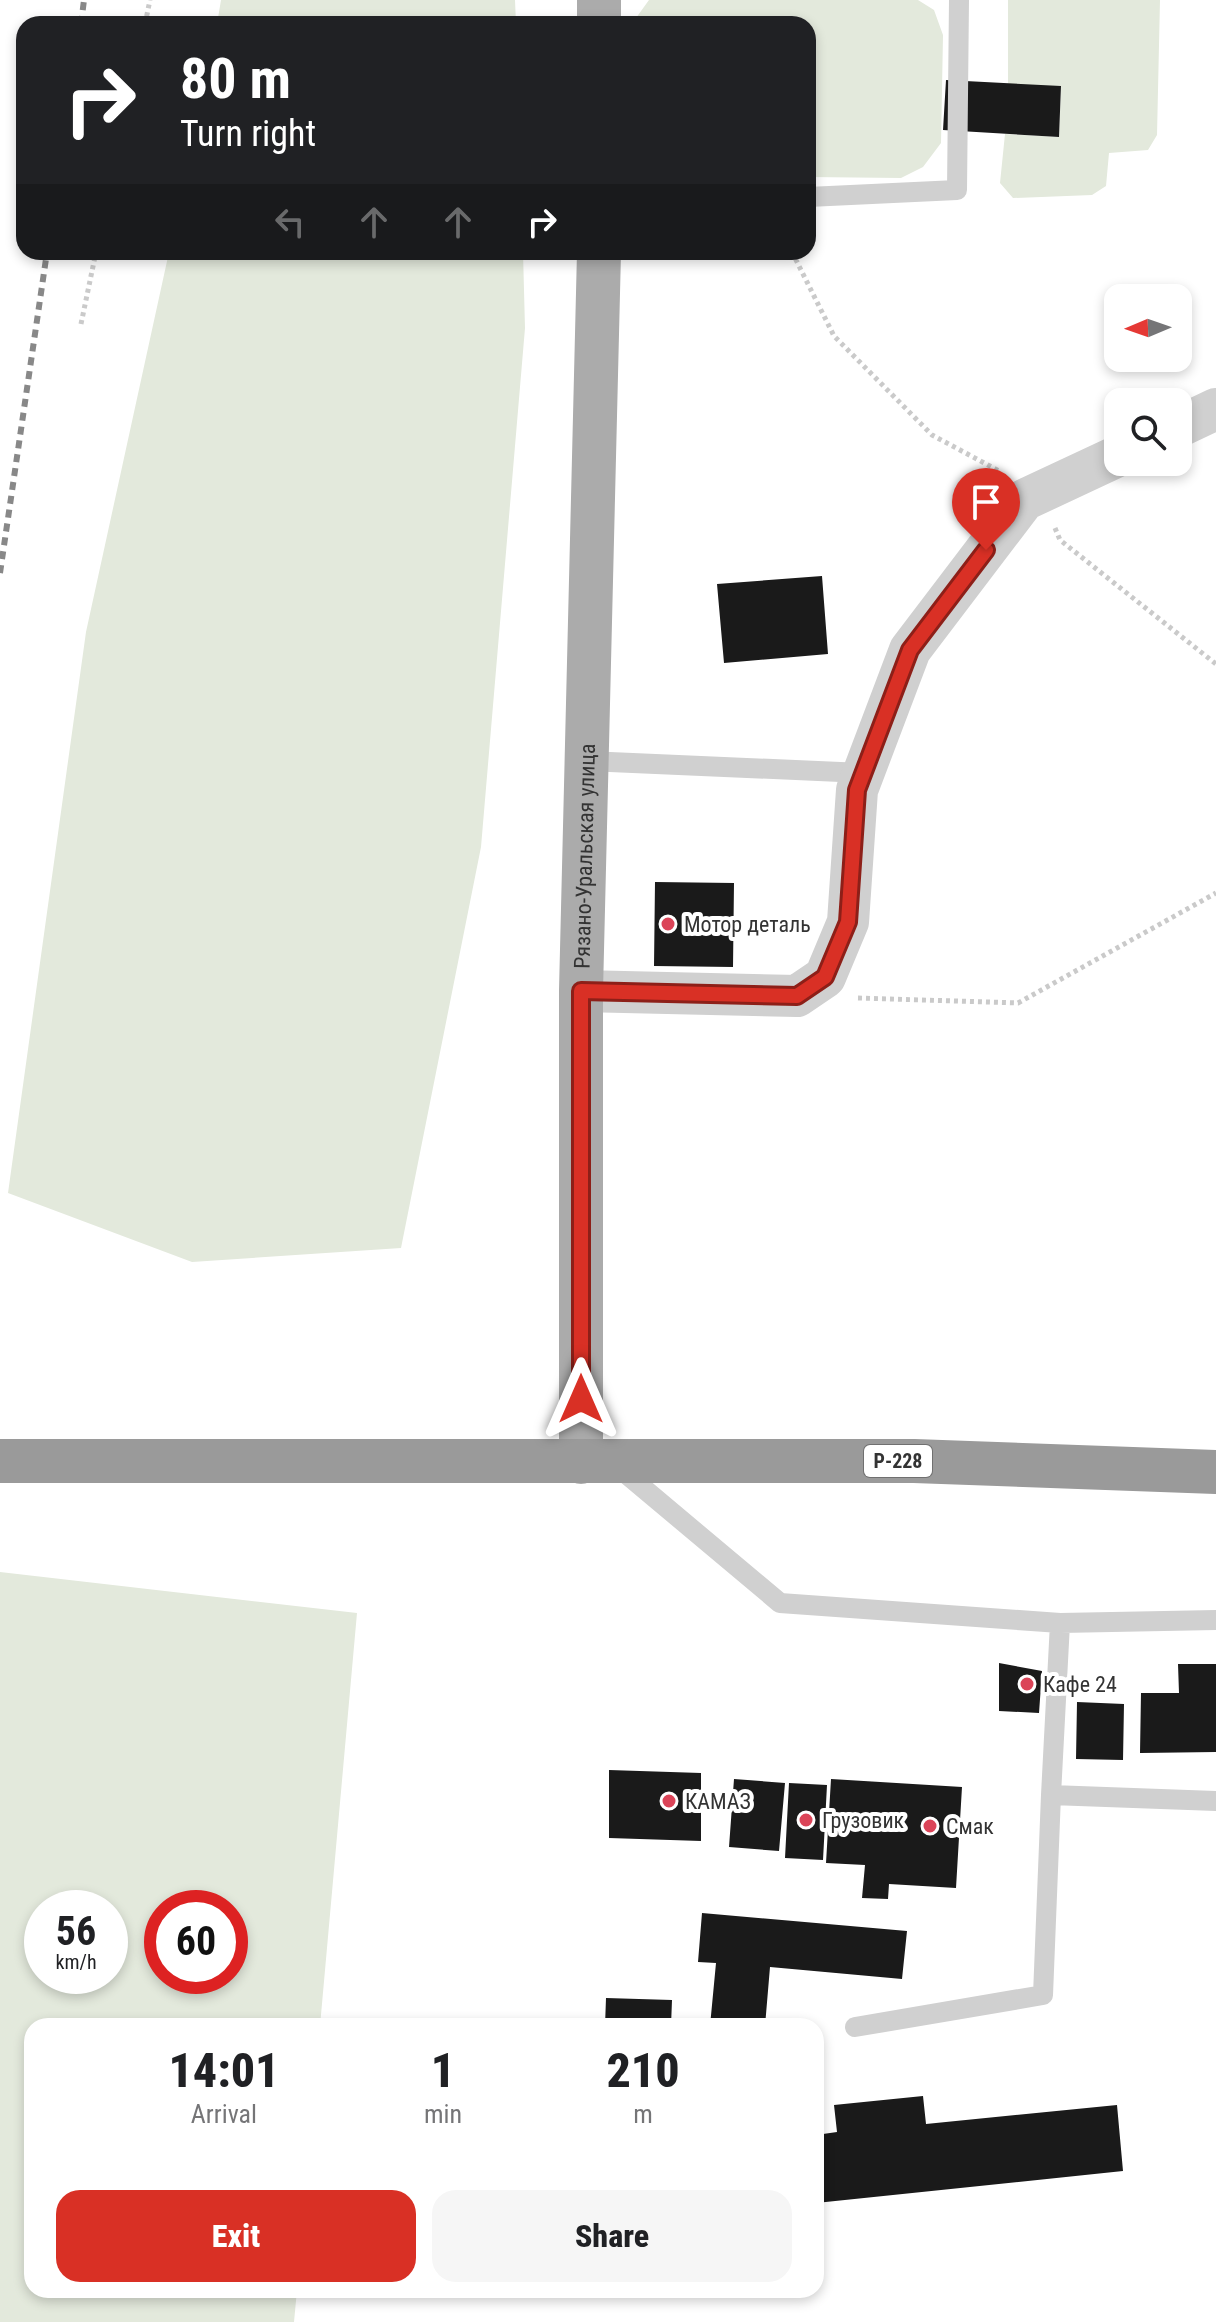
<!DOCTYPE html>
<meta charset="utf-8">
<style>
:root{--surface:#fff;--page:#f6f6f6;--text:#202124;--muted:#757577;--accent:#d93025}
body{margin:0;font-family:"Roboto Condensed",sans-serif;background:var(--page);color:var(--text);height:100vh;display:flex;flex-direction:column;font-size:30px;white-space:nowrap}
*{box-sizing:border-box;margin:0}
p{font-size:26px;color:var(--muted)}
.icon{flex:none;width:44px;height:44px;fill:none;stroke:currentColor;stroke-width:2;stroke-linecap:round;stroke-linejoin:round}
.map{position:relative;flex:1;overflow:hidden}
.details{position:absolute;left:24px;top:2018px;width:800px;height:280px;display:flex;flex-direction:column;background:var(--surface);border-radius:24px;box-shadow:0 4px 12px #0003}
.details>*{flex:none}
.guide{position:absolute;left:16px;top:16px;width:800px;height:244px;border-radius:24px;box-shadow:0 4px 12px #0003;background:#202124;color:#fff;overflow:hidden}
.needle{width:52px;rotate:268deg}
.controls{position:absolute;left:1104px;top:284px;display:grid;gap:16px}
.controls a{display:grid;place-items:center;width:88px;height:88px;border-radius:16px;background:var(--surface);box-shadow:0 4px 12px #0003;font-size:40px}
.speed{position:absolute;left:24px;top:1890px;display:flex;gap:16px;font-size:40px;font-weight:700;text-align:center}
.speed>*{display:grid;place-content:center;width:104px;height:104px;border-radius:50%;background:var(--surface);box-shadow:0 4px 12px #0003;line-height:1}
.speed small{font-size:20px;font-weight:400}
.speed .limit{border:12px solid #d22;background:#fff;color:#111}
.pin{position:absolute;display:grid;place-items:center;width:68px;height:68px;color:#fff;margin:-82px -34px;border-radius:50% 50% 50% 0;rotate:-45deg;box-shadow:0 0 8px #0007}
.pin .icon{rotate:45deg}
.me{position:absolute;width:88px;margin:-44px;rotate:0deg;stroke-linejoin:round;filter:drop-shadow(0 0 6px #0008)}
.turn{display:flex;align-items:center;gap:28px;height:168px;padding:0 32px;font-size:36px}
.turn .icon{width:104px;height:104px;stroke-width:2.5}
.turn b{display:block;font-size:56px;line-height:68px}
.lanes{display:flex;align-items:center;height:76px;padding:0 32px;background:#0003;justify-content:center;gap:40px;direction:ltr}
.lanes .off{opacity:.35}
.eta{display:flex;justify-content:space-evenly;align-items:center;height:136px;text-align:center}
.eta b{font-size:48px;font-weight:800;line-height:56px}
.button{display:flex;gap:16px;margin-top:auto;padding:16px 32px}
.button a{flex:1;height:92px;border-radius:24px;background:var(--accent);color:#fff;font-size:32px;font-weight:800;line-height:92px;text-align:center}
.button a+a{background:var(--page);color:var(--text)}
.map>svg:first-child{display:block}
.green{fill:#e3e9dc;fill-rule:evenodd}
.building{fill:#1a1a1a}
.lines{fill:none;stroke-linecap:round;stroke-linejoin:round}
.path{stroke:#cacaca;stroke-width:5;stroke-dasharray:4 4;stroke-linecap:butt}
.lane{stroke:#d0d0d0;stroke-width:20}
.street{stroke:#d0d0d0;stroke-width:42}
.primary{stroke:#ababab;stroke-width:44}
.highway{stroke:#9a9a9a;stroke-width:44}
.rail{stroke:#888;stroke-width:6;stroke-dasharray:8 6;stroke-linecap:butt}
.route-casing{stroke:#8d1f18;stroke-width:20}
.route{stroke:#d93025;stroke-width:14}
.poi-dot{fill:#db4458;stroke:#fff;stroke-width:3}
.labels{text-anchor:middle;stroke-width:8;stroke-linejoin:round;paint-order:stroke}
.shield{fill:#fff;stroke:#707070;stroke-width:2}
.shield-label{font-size:20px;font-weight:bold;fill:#333}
.street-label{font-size:22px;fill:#333;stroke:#fff}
.poi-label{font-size:22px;fill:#333;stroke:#fff;text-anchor:start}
</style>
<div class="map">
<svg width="1216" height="2322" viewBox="0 0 1216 2322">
<rect width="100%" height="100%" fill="#fff"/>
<path class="green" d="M 221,0 L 515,0 L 516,24 L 217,24 Z
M 649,0 L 918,0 L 934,10 L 943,35 L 941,143 L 923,167 L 901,178 L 808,177 L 808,24 L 636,24 L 636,18 Z
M 1008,0 L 1160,0 L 1157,135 L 1148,150 L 1109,153 L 1106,186 L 1092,195 L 1013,198 L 1000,183 L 1005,134 L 1059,137 L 1061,87 L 1008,84 Z
M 169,252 L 523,252 L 525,328 L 481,847 L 401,1248 L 192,1262 L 8,1193 L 86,632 Z
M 0,1572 L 357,1613 L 320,2026 L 32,2026 L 32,2290 L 297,2290 L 294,2322 L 0,2322 ZM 110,1908 L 110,1976 L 42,1976 L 42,1908 ZM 230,1908 L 230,1976 L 162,1976 L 162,1908 Z"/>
<path class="building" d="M 946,80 L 1061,86 L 1059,137 L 943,130 Z
M 822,576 L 828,654 L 724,663 L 717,584 Z
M 655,882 L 734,883 L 733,967 L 654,966 Z
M 999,1663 L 1042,1671 L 1039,1713 L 999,1711 Z
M 1178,1664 L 1216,1664 L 1216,1752 L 1140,1753 L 1141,1693 L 1179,1693 Z
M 1077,1702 L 1124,1704 L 1123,1760 L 1076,1759 Z
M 609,1770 L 701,1773 L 701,1841 L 609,1838 Z
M 734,1779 L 785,1783 L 779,1851 L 729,1847 Z
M 831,1779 L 962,1787 L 956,1888 L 889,1884 L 888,1899 L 862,1898 L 865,1865 L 826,1863 Z
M 789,1783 L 827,1785 L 823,1860 L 785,1858 Z
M 702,1913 L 907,1931 L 902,1979 L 770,1967 L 765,2026 L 710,2026 L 716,1963 L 698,1962 Z
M 606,1998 L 672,2000 L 671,2026 L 605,2026 Z
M 923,2096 L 926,2124 L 1117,2105 L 1123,2171 L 816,2203 L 816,2135 L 837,2132 L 834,2105 Z"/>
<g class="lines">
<path class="path" d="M 145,24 L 150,0
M 792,252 L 834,336 L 932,435 L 1001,472
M 81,324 L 96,252
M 1055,528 L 1060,540 L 1216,664
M 858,998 L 1018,1003 L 1216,893"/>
<path class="lane" d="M 808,197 L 957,190 L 959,0
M 587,761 L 863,773
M 618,1467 L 780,1603 L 1060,1623 L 1216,1620
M 1051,1795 L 1060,1623
M 855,2027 L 1043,1995 L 1051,1795 L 1216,1801"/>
<path class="street" d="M 1178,427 L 1216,409
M 581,991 L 797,996 L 825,977 L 848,922 L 857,790 L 910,650 L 1024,500 L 1118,456"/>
<g class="primary">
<path d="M 599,0 L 599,24"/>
<path id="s1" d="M 581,1462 L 581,991 L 599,252"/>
</g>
<path class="highway" d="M 0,1461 L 914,1461 L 1216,1472"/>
<path class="rail" d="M 81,24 L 84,0
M 0,573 L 47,252"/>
</g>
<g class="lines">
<defs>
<path id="route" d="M 581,1399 L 581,991 L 797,996 L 825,977 L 848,922 L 857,790 L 910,650 L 986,550"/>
</defs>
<use href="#route" class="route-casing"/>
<use href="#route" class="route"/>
</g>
<g class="poi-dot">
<circle cx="668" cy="924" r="8"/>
<circle cx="1027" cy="1684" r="8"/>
<circle cx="669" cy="1801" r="8"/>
<circle cx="806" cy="1820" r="8"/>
<circle cx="930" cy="1826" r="8"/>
</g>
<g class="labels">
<rect class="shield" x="864" y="1445" width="68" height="32" rx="6"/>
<g class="shield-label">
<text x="898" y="1468">Р-228</text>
</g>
<g class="street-label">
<text dy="8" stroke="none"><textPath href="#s1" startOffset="606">Рязано-Уральская улица</textPath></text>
</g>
<g class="poi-label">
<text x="684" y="932">Мотор деталь</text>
<text x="1043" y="1692">Кафе 24</text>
<text x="685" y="1809">КАМАЗ</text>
<text x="822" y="1828">Грузовик</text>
<text x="946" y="1834">Смак</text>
</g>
</g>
</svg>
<div class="controls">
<a><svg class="needle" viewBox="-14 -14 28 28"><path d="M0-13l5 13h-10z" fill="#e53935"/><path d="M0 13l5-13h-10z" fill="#757577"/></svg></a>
<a><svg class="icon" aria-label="search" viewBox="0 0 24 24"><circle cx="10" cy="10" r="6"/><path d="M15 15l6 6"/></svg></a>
</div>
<div class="speed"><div>56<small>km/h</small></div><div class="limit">60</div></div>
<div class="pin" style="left:986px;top:550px;background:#d93025"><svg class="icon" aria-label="arrive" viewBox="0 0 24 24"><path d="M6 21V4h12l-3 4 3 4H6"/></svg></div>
<svg class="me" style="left:581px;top:1399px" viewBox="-20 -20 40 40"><path d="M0-17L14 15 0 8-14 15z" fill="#d93025" stroke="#fff" stroke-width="4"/></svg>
<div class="guide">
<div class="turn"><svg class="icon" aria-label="right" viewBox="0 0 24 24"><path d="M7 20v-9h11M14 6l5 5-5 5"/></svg><div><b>80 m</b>Turn right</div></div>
<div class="lanes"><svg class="icon off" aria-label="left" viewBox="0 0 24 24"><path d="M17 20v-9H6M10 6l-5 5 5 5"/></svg><svg class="icon off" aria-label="ahead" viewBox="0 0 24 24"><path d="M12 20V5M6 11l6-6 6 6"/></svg><svg class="icon off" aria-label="ahead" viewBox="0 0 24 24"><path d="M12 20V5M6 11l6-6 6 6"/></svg><svg class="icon" aria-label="right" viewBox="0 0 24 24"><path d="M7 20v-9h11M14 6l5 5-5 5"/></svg></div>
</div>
<section class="details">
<div class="eta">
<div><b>14:01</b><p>Arrival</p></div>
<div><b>1</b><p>min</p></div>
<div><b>210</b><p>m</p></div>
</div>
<div class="button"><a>Exit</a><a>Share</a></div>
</section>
</div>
